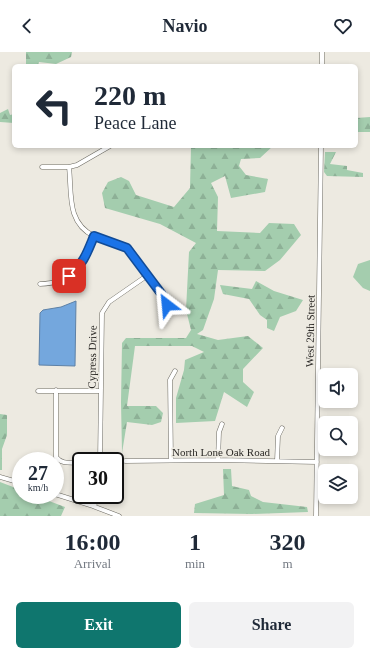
<!DOCTYPE html>
<style>
:root{--surface:#fff;--page:#f2f2f3;--text:#1f2937;--muted:#747a83;--accent:#0f766e}
body{margin:0;font-family:Georgia,serif;background:var(--page);color:var(--text);height:100vh;display:flex;flex-direction:column;font-size:15px;white-space:nowrap}
*{box-sizing:border-box;margin:0}
p{font-size:13px;color:var(--muted)}
.icon{flex:none;width:22px;height:22px;fill:none;stroke:currentColor;stroke-width:2;stroke-linecap:round;stroke-linejoin:round}
.map{position:relative;height:464px;overflow:hidden}
.drawer{display:flex;flex-direction:column;background:var(--surface);flex:1}
.drawer>*{flex:none}
.hud{position:absolute;left:12px;top:12px;width:346px;height:84px;border-radius:6px;box-shadow:0 2px 6px #0003;background:#fff;color:var(--text);overflow:hidden}
.controls{position:absolute;left:318px;top:316px;display:grid;gap:8px}
.controls a{display:grid;place-items:center;width:40px;height:40px;border-radius:6px;background:var(--surface);box-shadow:0 2px 6px #0003;font-size:20px}
.speed{position:absolute;left:12px;top:400px;display:flex;gap:8px;font-size:20px;font-weight:700;text-align:center}
.speed>*{display:grid;place-content:center;width:52px;height:52px;border-radius:50%;background:var(--surface);box-shadow:0 2px 6px #0003;line-height:1}
.speed small{font-size:10px;font-weight:400}
.speed .limit{border:2px solid #111;border-radius:6px;background:#fff;color:#111}
.pin{position:absolute;display:grid;place-items:center;width:34px;height:34px;color:#fff;margin:-17px;border-radius:8px;box-shadow:0 2px 6px #0006}
.me{position:absolute;width:44px;margin:-22px;rotate:331deg;stroke-linejoin:round;filter:drop-shadow(0 0 3px #0008)}
.turn{display:flex;align-items:center;gap:14px;height:84px;padding:0 16px;font-size:18px}
.turn .icon{width:52px;height:52px;stroke-width:2.5}
.turn b{display:block;font-size:28px;line-height:34px}
.eta{display:flex;justify-content:space-evenly;align-items:center;height:68px;text-align:center}
.eta b{font-size:24px;font-weight:600;line-height:28px}
.primary-button{display:flex;gap:8px;margin-top:auto;padding:8px 16px}
.primary-button a{flex:1;height:46px;border-radius:6px;background:var(--accent);color:#fff;font-size:16px;font-weight:600;line-height:46px;text-align:center}
.primary-button a+a{background:var(--page);color:var(--text)}
header{display:flex;justify-content:space-between;align-items:center;height:52px;padding:0 16px;background:var(--surface);font-size:18px;font-weight:600}
.map>svg:first-child{display:block}
.green{fill:#a4cdae}
.forest{fill:url(#forest-firs)}
.water{fill:#74a7dd;stroke:#5e81a6}
.lines{fill:none;stroke-linecap:round;stroke-linejoin:round}
.minor-casing{stroke:#6c6a62;stroke-width:5}
.minor{stroke:#fff;stroke-width:4}
.route-casing{stroke:#114b97;stroke-width:10}
.route{stroke:#1a73e8;stroke-width:7}
.labels{text-anchor:middle;stroke-width:3;stroke-linejoin:round;paint-order:stroke}
.street-label{font-size:11px;fill:#2b2926;stroke:#edeae1}
</style>
<header><svg class="icon" aria-label="back" viewBox="0 0 24 24"><path d="M15 5l-7 7 7 7"/></svg>Navio<svg class="icon" aria-label="heart" viewBox="0 0 24 24"><path d="M12 20l-8-8c-3-5 5-10 8-4 3-6 11-1 8 4z"/></svg></header>
<div class="map">
<svg width="370" height="464" viewBox="0 0 370 464">
<defs>
<pattern id="forest-firs" width="22" height="20" patternUnits="userSpaceOnUse"><rect width="22" height="20" fill="#a4cdae"/><path d="M5 1l3.5 6h-7zM16 11l3.5 6h-7z" fill="#8db096"/></pattern>
</defs>
<rect width="100%" height="100%" fill="#edeae1"/>
<path class="green" d="M 370,208 L 370,239 L 363,236 L 353,225 L 358,212 Z"/>
<path class="forest" d="M 26,0 L 72,0 L 71,5 L 56,12 L 39,10 L 38,14 L 26,14 Z
M 8,57 L 10,63 L 14,62 L 14,71 L 0,70 L 0,61 Z
M 370,65 L 370,80 L 356,80 L 356,66 Z
M 191,94 L 273,94 L 260,106 L 241,107 L 239,114 L 246,123 L 268,127 L 265,140 L 231,146 L 225,124 L 211,131 L 218,145 L 217,179 L 260,181 L 269,171 L 294,172 L 301,183 L 280,208 L 265,219 L 218,218 L 214,247 L 203,278 L 197,282 L 218,288 L 248,284 L 263,296 L 243,317 L 243,330 L 254,340 L 247,355 L 224,340 L 215,369 L 176,371 L 176,346 L 184,318 L 185,308 L 204,300 L 192,294 L 135,294 L 127,354 L 156,354 L 163,361 L 161,370 L 152,373 L 127,370 L 122,401 L 121,350 L 122,291 L 126,286 L 186,286 L 191,278 L 186,258 L 189,200 L 196,191 L 160,172 L 105,156 L 102,141 L 108,130 L 121,125 L 129,129 L 136,143 L 174,155 L 190,136 Z
M 325,100 L 336,100 L 330,112 L 347,114 L 347,118 L 363,121 L 363,125 L 327,124 L 324,120 Z
M 256,229 L 274,239 L 303,248 L 296,259 L 280,265 L 274,279 L 267,276 L 267,268 L 260,263 L 249,247 L 223,242 L 220,233 L 252,237 Z
M 0,362 L 7,363 L 7,383 L 2,397 L 2,418 L 0,418 Z
M 223,417 L 231,417 L 232,434 L 249,438 L 251,444 L 263,450 L 307,455 L 308,460 L 252,462 L 194,461 L 195,452 L 224,443 Z
M 0,430 L 21,438 L 21,443 L 33,443 L 65,455 L 61,464 L 0,464 Z"/>
<path class="water" d="M 76,249 L 75,314 L 39,313 L 40,261 L 43,258 L 61,255 Z"/>
<g class="lines">
<defs>
<path id="minor" d="M 322,14 L 322,0
M 42,115 L 69,115 L 77,113 L 110,94
M 69,115 C 72,140 66,171 94,184 C 104,189 116,189 126,195 C 136,202 155,233 163,244 L 167,253 L 166,262
M 40,232 C 74,231 82,213 94,184
M 56,338 L 56,405 C 62,413 72,410 81,411
M 38,339 L 100,339
M 171,408 L 170,328 L 175,319
M 218,408 L 219,380 L 222,372
M 100,409 L 102,261 L 109,250 L 148,223
M 125,409 L 218,408 L 317,410
M 277,409 L 278,384 L 282,376
M 0,425 L 21,431
M 55,442 L 90,453 L 119,464
M 90,453 L 93,443
M 94,454 L 98,443
M 316,464 L 321,94"/>
</defs>
<use href="#minor" class="minor-casing"/>
<use href="#minor" class="minor"/>
</g>
<g class="lines">
<defs>
<path id="route" d="M 69,224 C 84,211 87,201 94,184 L 127,196 L 163,244 L 167,253"/>
</defs>
<use href="#route" class="route-casing"/>
<use href="#route" class="route"/>
</g>
<g class="labels">
<g class="street-label">
<text transform="translate(310 279) rotate(-89)" y="4">West 29th Street</text>
<text transform="translate(92 305) rotate(-89)" y="4">Cypress Drive</text>
<text x="221" y="404">North Lone Oak Road</text>
</g>
</g>
</svg>
<div class="controls">
<a><svg class="icon" aria-label="sound" viewBox="0 0 24 24"><path d="M4 9h4l5-4v14l-5-4H4zM17 9q2 3 0 6"/></svg></a>
<a><svg class="icon" aria-label="search" viewBox="0 0 24 24"><circle cx="10" cy="10" r="6"/><path d="M15 15l6 6"/></svg></a>
<a><svg class="icon" aria-label="layers" viewBox="0 0 24 24"><path d="M12 4l9 5-9 5-9-5zM3 14l9 5 9-5"/></svg></a>
</div>
<div class="speed"><div>27<small>km/h</small></div><div class="limit">30</div></div>
<div class="pin" style="left:69px;top:224px;background:#d93025"><svg class="icon" aria-label="arrive" viewBox="0 0 24 24"><path d="M6 21V4h12l-3 4 3 4H6"/></svg></div>
<svg class="me" style="left:167px;top:253px" viewBox="-20 -20 40 40"><path d="M0-17L14 15 0 8-14 15z" fill="#1a73e8" stroke="#fff" stroke-width="4"/></svg>
<div class="hud">
<div class="turn"><svg class="icon" aria-label="left" viewBox="0 0 24 24"><path d="M17 20v-9H6M10 6l-5 5 5 5"/></svg><div><b>220 m</b>Peace Lane</div></div>
</div>
</div>
<section class="drawer">
<div class="eta">
<div><b>16:00</b><p>Arrival</p></div>
<div><b>1</b><p>min</p></div>
<div><b>320</b><p>m</p></div>
</div>
<div class="primary-button"><a>Exit</a><a>Share</a></div>
</section>
